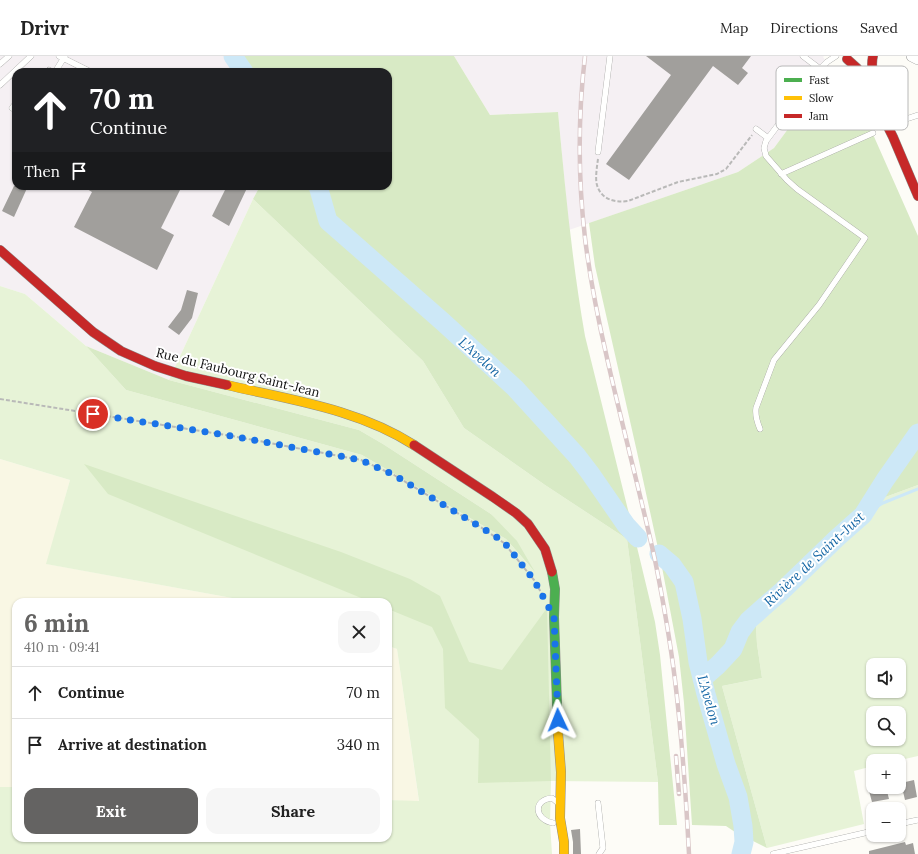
<!DOCTYPE html>
<meta charset="utf-8">
<style>
:root{--surface:#fff;--page:#f6f6f6;--text:#222;--muted:#767676;--line:#e0e0e0;--accent:#646362}
body{margin:0;font-family:Lora,serif;background:var(--page);color:var(--text);height:100vh;display:flex;flex-direction:column;font-size:15px;white-space:nowrap}
*{box-sizing:border-box;margin:0}
p{font-size:13px;color:var(--muted)}
.icon{flex:none;width:22px;height:22px;fill:none;stroke:currentColor;stroke-width:2;stroke-linecap:round;stroke-linejoin:round}
.map{position:relative;flex:1;overflow:hidden}
.panel{position:absolute;left:12px;top:542px;width:380px;height:244px;display:flex;flex-direction:column;background:var(--surface);border-radius:12px;box-shadow:0 1px 3px #0004}
.panel>*{flex:none}
.guide{position:absolute;left:12px;top:12px;width:380px;height:122px;border-radius:12px;box-shadow:0 1px 3px #0004;background:#202124;color:#fff;overflow:hidden}
.controls{position:absolute;left:866px;top:602px;display:grid;gap:8px}
.controls a{display:grid;place-items:center;width:40px;height:40px;border-radius:8px;background:var(--surface);box-shadow:0 1px 3px #0004;font-size:20px}
.pin{position:absolute;display:grid;place-items:center;width:34px;height:34px;color:#fff;margin:-17px;border:2px solid #fff;border-radius:50%;box-shadow:0 1px 4px #0007}
.me{position:absolute;width:44px;margin:-22px;rotate:358deg;stroke-linejoin:round;filter:drop-shadow(0 0 3px #0008)}
.turn{display:flex;align-items:center;gap:14px;height:84px;padding:0 12px;font-size:18px}
.turn .icon{width:52px;height:52px;stroke-width:2.5}
.turn b{display:block;font-size:28px;line-height:34px}
.then{display:flex;align-items:center;height:38px;padding:0 12px;background:#0003;gap:8px;font-size:15px}
.round{display:grid;place-items:center;flex:none;width:42px;height:42px;border-radius:12px;background:var(--page)}
.overview{display:flex;align-items:center;justify-content:space-between;height:68px;padding:0 12px}
h1{font-size:24px;font-weight:800;line-height:30px;color:var(--accent)}
.button{display:flex;gap:8px;margin-top:auto;padding:8px 12px}
.button a{flex:1;height:46px;border-radius:12px;background:var(--accent);color:#fff;font-size:16px;font-weight:800;line-height:46px;text-align:center}
.button a+a{background:var(--page);color:var(--text)}
ul{padding:0;list-style:none}
li{display:flex;align-items:center;gap:12px;height:52px;padding:0 12px;border-top:1px solid var(--line)}
li div{flex:1}
li b{display:block;font-size:15px}
li em{font-style:normal}
header{display:flex;align-items:center;gap:24px;box-sizing:border-box;height:56px;padding:0 20px;background:var(--surface);border-bottom:1px solid var(--line)}
header strong{font-size:19px}
nav{display:flex;gap:22px;margin-inline-start:auto;font-size:14px}
.map>svg:first-child{display:block}
.industrial{fill:#f5f0f3}
.farmland{fill:#f9f7e4}
.green{fill:#e7f3d7;fill-rule:evenodd}
.forest{fill:#d8eac5}
.lines{fill:none;stroke-linecap:round;stroke-linejoin:round}
.stream{stroke:#cde8f7;stroke-width:3}
.river{stroke:#cde8f7;stroke-width:19}
.building{fill:#a19f9c}
.lane-casing{stroke:#979795;stroke-width:6}
.street-casing{stroke:#979795;stroke-width:12}
.fast-casing{stroke:#8e8d8b;stroke-width:10}
.slow-casing{stroke:#8e8d8b;stroke-width:10}
.jam-casing{stroke:#8e8d8b;stroke-width:10}
.path{stroke:#b9b9b8;stroke-width:2;stroke-dasharray:4 2;stroke-linecap:butt}
.lane{stroke:#fffffe;stroke-width:5.5}
.street{stroke:#fffffe;stroke-width:11}
.fast{stroke:#4caf50;stroke-width:9}
.slow{stroke:#ffc107;stroke-width:9}
.jam{stroke:#c62828;stroke-width:9}
.rail-casing{stroke:#d9c6c7;stroke-width:4.5}
.rail{stroke:#fff;stroke-width:3;stroke-dasharray:9;stroke-linecap:butt}
.route{stroke:#1a73e8;stroke-width:7;stroke-dasharray:0 12.6}
.labels{text-anchor:middle;stroke-width:4;stroke-linejoin:round;paint-order:stroke}
.street-label{font-size:13px;fill:#111;stroke:#fff}
.water-label{font-size:14px;font-style:italic;fill:#1768a6;stroke:#fff}
.key{fill:#fff;stroke:#b8b8b8;stroke-width:1}
.key-label{font-size:11px;fill:#111}
</style>
<header>
<strong>Drivr</strong>
<nav><a>Map</a><a>Directions</a><a>Saved</a></nav>
</header>
<div class="map">
<svg width="918" height="798" viewBox="0 0 918 798">
<rect width="100%" height="100%" fill="#fdfcf7"/>
<path class="industrial" d="M 0,0 L 238,0 L 247,16 L 16,16 L 16,130 L 260,130 L 253,143 L 169,324 L 86,290 L 25,238 L 0,230 Z
M 454,0 L 824,0 L 823,1 L 832,13 L 774,92 L 738,116 L 569,174 L 558,56 L 490,59 Z"/>
<path class="farmland" d="M 0,403 L 70,424 L 47,508 L 254,546 L 16,546 L 16,731 L 0,731 Z
M 388,590 L 397,593 L 419,746 L 388,744 Z"/>
<path class="green" d="M 253,143 L 423,305 L 464,372 L 545,429 L 627,483 L 658,726 L 551,725 L 550,767 L 552,798 L 0,798 L 0,731 L 16,731 L 16,782 L 388,782 L 388,744 L 419,745 L 397,593 L 388,590 L 388,546 L 254,546 L 46,508 L 70,424 L 0,403 L 0,230 L 25,238 L 86,290 L 126,334 L 362,399 L 506,483 L 533,514 L 491,458 L 383,388 L 359,374 L 169,324 Z
M 918,429 L 918,700 L 896,705 L 873,705 L 873,710 L 854,715 L 864,768 L 767,792 L 722,630 L 762,622 L 757,588 L 755,554 L 797,514 L 850,461 L 880,443 ZM 873,609 L 899,609 L 899,635 L 873,635 ZM 873,657 L 899,657 L 899,683 L 873,683 Z"/>
<path class="forest" d="M 238,0 L 454,0 L 490,59 L 558,56 C 565,131 572,206 585,280 L 630,462 L 655,566 L 660,599 L 677,769 L 659,769 L 658,726 L 627,483 L 545,429 L 464,372 L 423,305 L 253,143 L 260,130 L 388,130 L 388,16 L 247,16 Z
M 832,13 L 856,40 L 918,180 L 918,429 L 880,443 L 850,461 L 797,514 L 755,554 L 757,588 L 762,622 L 722,630 L 767,792 L 735,776 L 726,770 L 692,769 L 684,647 L 679,601 L 661,506 L 637,396 L 595,210 L 589,167 L 738,116 L 774,92 Z
M 86,290 L 169,324 L 359,374 L 383,388 L 491,458 L 517,485 L 535,516 L 506,483 L 362,399 L 126,334 Z
M 84,408 L 341,496 L 410,523 L 440,540 L 469,606 L 502,614 L 547,552 L 551,725 L 478,727 L 479,683 L 445,652 L 443,593 L 432,571 L 388,553 L 388,546 L 371,546 L 108,438 Z"/>
<g class="lines">
<path class="stream" d="M 863,459 L 883,447 L 918,433"/>
<path class="river" d="M 233,0 L 244,16
M 318,130 L 328,165 L 443,266 L 515,332 L 577,400 L 590,417 L 626,469 L 638,482
M 659,498 L 672,509 L 684,526 L 692,563 L 698,606 L 706,638 L 726,708 L 738,741 L 743,770 L 744,786 L 741,798
M 702,623 L 718,609 L 733,593 L 740,576 L 749,564 L 767,548 L 781,536 L 837,482 L 863,459 L 885,424 L 918,377"/>
</g>
<path class="building" d="M 646,0 L 751,0 L 742,12 L 748,17 L 738,29 L 713,10 L 629,124 L 606,108 L 671,19 Z
M 14,130 L 28,130 L 14,161 L 2,155 Z
M 82,130 L 182,130 L 161,172 L 174,179 L 157,214 L 74,171 L 92,136 Z
M 227,130 L 248,130 L 229,170 L 212,160 Z
M 187,234 L 198,237 L 192,262 L 179,279 L 168,271 L 181,254 Z
M 914,724 L 917,741 L 905,744 L 901,727 Z
M 886,731 L 889,743 L 872,746 L 869,735 Z
M 580,773 L 581,798 L 573,798 L 573,786 L 571,774 Z
M 905,786 L 906,789 L 913,787 L 915,798 L 869,798 L 869,795 Z"/>
<g class="lines">
<defs>
<path id="lane" d="M 59,0 L 91,16
M 803,0 L 820,13
M 0,8 L 9,0
M 48,16 L 49,14 L 52,16
M 55,16 L 65,0
M 0,29 L 31,0
M 16,47 L 12,52 L 16,54
M 903,64 L 918,59
M 756,73 L 768,82
M 598,96 L 610,0
M 781,118 L 873,77
M 760,373 C 757,366 755,360 756,352 L 774,304 L 819,249 L 865,182 L 797,133 L 787,124 L 766,100 L 764,92 L 766,85 L 820,13 L 827,6 L 836,0
M 598,747 L 603,792 L 599,798
M 553,767 C 535,764 532,744 552,742 L 558,747
M 899,768 L 918,764
M 773,798 L 873,775"/>
<path id="street" d="M 912,0 L 918,3"/>
<path id="fast" d="M 552,516 L 555,533 L 554,561 L 558,677"/>
<path id="slow" d="M 227,329 C 291,344 358,353 414,389
M 558,677 L 561,716 L 560,762 L 564,786 L 564,798"/>
<path id="jam" d="M 873,0 C 870,13 875,24 879,36
M 847,3 L 857,12 L 862,19 L 893,81 L 918,140
M 0,194 L 93,276 L 121,295 L 155,310 L 186,320 L 227,329
M 414,389 L 493,441 L 516,457 L 528,468 L 545,493 L 552,516"/>
</defs>
<use href="#lane" class="lane-casing"/>
<use href="#street" class="street-casing"/>
<use href="#fast" class="fast-casing"/>
<use href="#slow" class="slow-casing"/>
<use href="#jam" class="jam-casing"/>
<path class="path" d="M 598,103 C 597,110 595,123 597,129 C 601,143 614,147 628,145 L 678,126 L 717,118 L 726,113 L 752,79
M 0,343 L 232,380 L 361,404 L 394,419 L 479,470 L 504,487 L 534,524 L 542,538"/>
<use href="#lane" class="lane"/>
<use href="#street" class="street"/>
<use href="#fast" class="fast"/>
<use href="#slow" class="slow"/>
<use href="#jam" class="jam"/>
<defs>
<path id="rail" d="M 585,0 C 578,60 578,122 585,182 C 590,223 598,263 607,302 C 622,369 640,436 655,504 C 663,544 670,584 675,624 C 682,682 686,740 689,798
M 676,700 L 679,738"/>
</defs>
<use href="#rail" class="rail-casing"/>
<use href="#rail" class="rail"/>
</g>
<g class="lines">
<path class="route" d="M 93,358 L 232,380 L 361,404 L 394,419 L 479,470 L 504,486 L 534,524 L 554,561 L 558,664"/>
</g>
<g class="labels">
<g class="street-label">
<text transform="translate(238 316) rotate(14)" y="5">Rue du Faubourg Saint-Jean</text>
</g>
<g class="water-label">
<text transform="translate(480 301) rotate(42)" y="5">L'Avelon</text>
<text transform="translate(814 503) rotate(-43)" y="5">Rivière de Saint-Just</text>
<text transform="translate(709 644) rotate(74)" y="5">L'Avelon</text>
</g>
</g>
<rect x="776" y="10" width="132" height="64" rx="6" class="key"/>
<rect x="784" y="22" width="18" height="4" fill="#4caf50"/>
<rect x="784" y="40" width="18" height="4" fill="#ffc107"/>
<rect x="784" y="58" width="18" height="4" fill="#c62828"/>
<g class="key-label">
<text x="809" y="28">Fast</text>
<text x="809" y="46">Slow</text>
<text x="809" y="64">Jam</text>
</g>
</svg>
<div class="controls">
<a><svg class="icon" aria-label="sound" viewBox="0 0 24 24"><path d="M4 9h4l5-4v14l-5-4H4zM17 9q2 3 0 6"/></svg></a>
<a><svg class="icon" aria-label="search" viewBox="0 0 24 24"><circle cx="10" cy="10" r="6"/><path d="M15 15l6 6"/></svg></a>
<a>+</a>
<a>−</a>
</div>
<div class="pin" style="left:93px;top:358px;background:#d93025"><svg class="icon" aria-label="arrive" viewBox="0 0 24 24"><path d="M6 21V4h12l-3 4 3 4H6"/></svg></div>
<svg class="me" style="left:558px;top:664px" viewBox="-20 -20 40 40"><path d="M0-17L14 15 0 8-14 15z" fill="#1a73e8" stroke="#fff" stroke-width="4"/></svg>
<div class="guide">
<div class="turn"><svg class="icon" aria-label="ahead" viewBox="0 0 24 24"><path d="M12 20V5M6 11l6-6 6 6"/></svg><div><b>70 m</b>Continue</div></div>
<div class="then">Then<svg class="icon" aria-label="arrive" viewBox="0 0 24 24"><path d="M6 21V4h12l-3 4 3 4H6"/></svg></div>
</div>
<section class="panel">
<div class="overview"><div><h1>6 min</h1><p>410 m · 09:41</p></div><a class="round"><svg class="icon" aria-label="close" viewBox="0 0 24 24"><path d="M6 6l12 12M18 6L6 18"/></svg></a></div>
<ul>
<li><svg class="icon" aria-label="ahead" viewBox="0 0 24 24"><path d="M12 20V5M6 11l6-6 6 6"/></svg><div><b>Continue</b></div><em>70 m</em></li>
<li><svg class="icon" aria-label="arrive" viewBox="0 0 24 24"><path d="M6 21V4h12l-3 4 3 4H6"/></svg><div><b>Arrive at destination</b></div><em>340 m</em></li>
</ul>
<div class="button"><a>Exit</a><a>Share</a></div>
</section>
</div>
